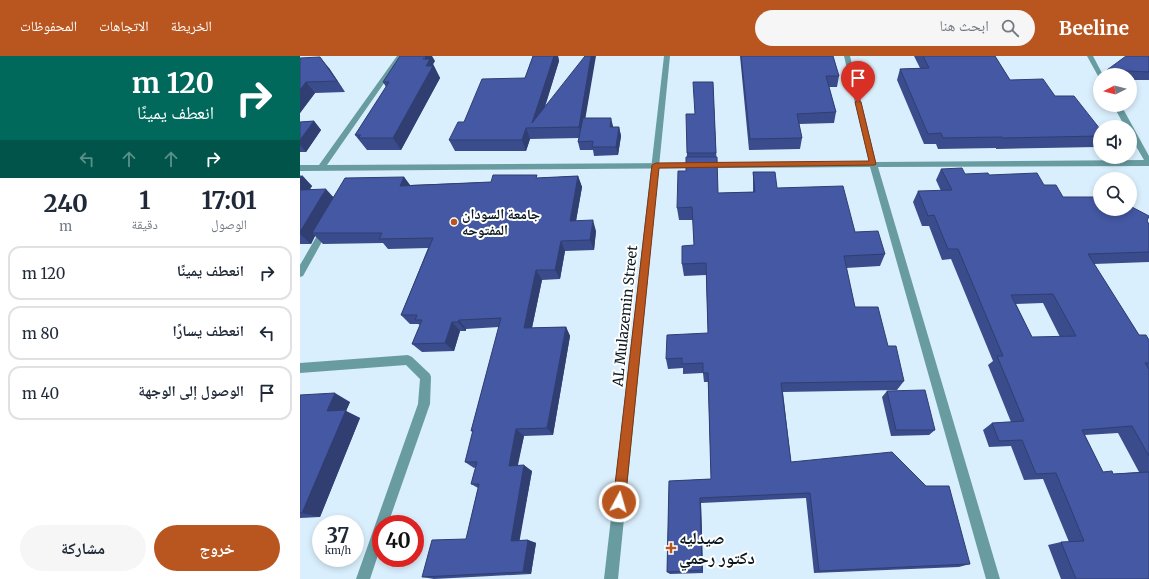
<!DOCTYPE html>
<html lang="ar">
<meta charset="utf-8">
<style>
:root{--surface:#fff;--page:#f6f6f7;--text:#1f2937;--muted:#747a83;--line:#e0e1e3;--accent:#b95620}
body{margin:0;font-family:Merriweather,"Noto Naskh Arabic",serif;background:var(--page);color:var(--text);direction:rtl;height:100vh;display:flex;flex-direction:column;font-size:15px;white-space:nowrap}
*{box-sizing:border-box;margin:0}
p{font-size:13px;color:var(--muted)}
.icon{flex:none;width:22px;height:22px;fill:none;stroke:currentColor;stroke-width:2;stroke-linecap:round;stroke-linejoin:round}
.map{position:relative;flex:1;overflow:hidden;direction:ltr}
.details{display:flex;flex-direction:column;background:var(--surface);width:300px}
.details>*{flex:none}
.hud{background:#00695c;color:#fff;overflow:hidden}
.needle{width:26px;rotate:264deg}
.controls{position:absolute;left:793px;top:12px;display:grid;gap:8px}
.controls a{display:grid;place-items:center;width:44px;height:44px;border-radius:50%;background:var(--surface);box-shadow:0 2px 6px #0003;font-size:20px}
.speed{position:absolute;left:12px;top:459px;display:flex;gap:8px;font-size:20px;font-weight:700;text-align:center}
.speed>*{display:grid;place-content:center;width:52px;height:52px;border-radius:50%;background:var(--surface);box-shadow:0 2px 6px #0003;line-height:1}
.speed small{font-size:10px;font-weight:400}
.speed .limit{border:6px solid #d22;background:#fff;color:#111}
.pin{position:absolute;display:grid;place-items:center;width:34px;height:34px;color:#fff;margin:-41px -17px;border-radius:50% 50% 50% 0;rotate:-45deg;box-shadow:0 0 4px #0007}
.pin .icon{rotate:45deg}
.me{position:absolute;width:44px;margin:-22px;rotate:6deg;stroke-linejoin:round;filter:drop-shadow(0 0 3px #0008)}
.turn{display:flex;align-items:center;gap:14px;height:84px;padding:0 20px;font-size:18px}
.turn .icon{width:52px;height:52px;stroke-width:2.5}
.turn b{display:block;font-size:28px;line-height:34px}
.lanes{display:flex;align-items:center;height:38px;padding:0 20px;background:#0003;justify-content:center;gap:20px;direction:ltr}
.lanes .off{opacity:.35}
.eta{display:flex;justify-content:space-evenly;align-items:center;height:68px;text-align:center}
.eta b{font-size:24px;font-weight:700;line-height:28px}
.action{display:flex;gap:8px;margin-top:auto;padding:8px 20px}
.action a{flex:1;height:46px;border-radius:24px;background:var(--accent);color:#fff;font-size:16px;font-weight:700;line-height:46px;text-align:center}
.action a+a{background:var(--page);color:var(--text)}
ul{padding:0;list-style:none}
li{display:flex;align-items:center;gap:12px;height:54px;margin:0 8px 6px;padding:0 12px;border:2px solid var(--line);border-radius:12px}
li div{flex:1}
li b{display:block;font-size:15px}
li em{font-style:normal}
header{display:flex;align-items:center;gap:24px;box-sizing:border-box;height:56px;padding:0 20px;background:var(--accent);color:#fff}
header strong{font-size:19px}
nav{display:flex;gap:22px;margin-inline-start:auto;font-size:14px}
.search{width:280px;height:36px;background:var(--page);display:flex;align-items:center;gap:10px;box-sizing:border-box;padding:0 14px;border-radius:22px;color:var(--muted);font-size:15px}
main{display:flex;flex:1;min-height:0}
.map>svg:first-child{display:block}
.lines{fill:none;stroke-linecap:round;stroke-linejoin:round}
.minor{fill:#689ca0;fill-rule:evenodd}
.tertiary{fill:#689ca0;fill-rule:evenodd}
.wall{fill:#3a4c8c;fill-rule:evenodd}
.shaded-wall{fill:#303e72}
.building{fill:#4458a3;stroke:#303e72;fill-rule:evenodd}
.route{fill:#b95620;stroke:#783815}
.poi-dot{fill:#b95620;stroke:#fff;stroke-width:1.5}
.labels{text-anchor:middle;stroke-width:4;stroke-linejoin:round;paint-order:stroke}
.poi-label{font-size:14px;font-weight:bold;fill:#0b1820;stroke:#fff;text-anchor:start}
.street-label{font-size:14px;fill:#0b1820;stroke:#fff}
.near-poi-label{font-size:17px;font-weight:bold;fill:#0b1820;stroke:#fff;text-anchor:start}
</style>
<header>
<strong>Beeline</strong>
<div class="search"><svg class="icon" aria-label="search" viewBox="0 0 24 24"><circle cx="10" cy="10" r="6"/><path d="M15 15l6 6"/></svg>ابحث هنا</div>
<nav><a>الخريطة</a><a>الاتجاهات</a><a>المحفوظات</a></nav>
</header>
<main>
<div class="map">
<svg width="849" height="523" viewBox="0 0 849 523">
<rect width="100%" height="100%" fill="#daeffd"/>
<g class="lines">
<path class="minor" d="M 97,0 L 103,0 L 27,109 L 569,106 L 544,0 L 550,0 L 576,106 L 844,104 L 830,80 L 830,71 L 825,71 L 813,49 L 821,49 L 849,100 L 849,110 L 578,111 L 700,523 L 686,523 L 570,111 L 0,115 L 0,109 L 19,109 Z
M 787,0 L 793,0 L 803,19 L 798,20 Z
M 25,170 L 29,173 L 3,220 L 0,221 L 0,209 L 22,171 Z
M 108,299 L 112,301 L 130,318 L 131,321 L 130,348 L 88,468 L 81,468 L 81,490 L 70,523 L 56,523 L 118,348 L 120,323 L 106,309 L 0,317 L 0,307 Z"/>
<path class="tertiary" d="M 364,0 L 370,0 L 318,523 L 304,523 Z"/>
</g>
<path class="wall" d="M 233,0 L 258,0 L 259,5 L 245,51 L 295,0 L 285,62 L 313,70 L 313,71 L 319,71 L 321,80 L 318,99 L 294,100 L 293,94 L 280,94 L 278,86 L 279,82 L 230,83 L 226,95 L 155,95 L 149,84 L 164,66 L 225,22 Z
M 440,0 L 533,0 L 539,20 L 537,31 L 529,31 L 536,56 L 534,67 L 499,68 L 502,82 L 500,93 L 449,94 Z
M 614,0 L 695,0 L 710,24 L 755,40 L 800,73 L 800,87 L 797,91 L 696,93 L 696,92 L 638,93 L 636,88 L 624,88 L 597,24 L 600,13 L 620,12 Z
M 849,0 L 849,24 L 830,24 L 830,19 L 804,19 L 807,14 Z
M 0,2 L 29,12 L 45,36 L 15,37 L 0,57 Z
M 135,5 L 133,8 L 140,22 L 101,94 L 67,94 L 55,79 L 86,31 L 83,26 Z
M 413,26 L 418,137 L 453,136 L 453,116 L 477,132 L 555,176 L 585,198 L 580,210 L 546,212 L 555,251 L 588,290 L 604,325 L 597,334 L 483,336 L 491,406 L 670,508 L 659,511 L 514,517 L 506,442 L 401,447 L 403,517 L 370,518 L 367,516 L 369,425 L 411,423 L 408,326 L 404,326 L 403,317 L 383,318 L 383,312 L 368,313 L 366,303 L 408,277 L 406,219 L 384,220 L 382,208 L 394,189 L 393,164 L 379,164 L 377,152 L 386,115 L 387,97 L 395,58 Z
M 14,65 L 21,74 L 6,96 L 0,96 L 0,66 Z
M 641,113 L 665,118 L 689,119 L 744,129 L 763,141 L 847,165 L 849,168 L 849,206 L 794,208 L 839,279 L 849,284 L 849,523 L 761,523 L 748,489 L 761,486 L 769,486 L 743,423 L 724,424 L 711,390 L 689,391 L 683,374 L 692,367 L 711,366 L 688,309 L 693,305 L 651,203 L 642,204 L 629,170 L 622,170 L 613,146 L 618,135 L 641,135 L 636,124 ZM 743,247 L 760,281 L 732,281 L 716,248 ZM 818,377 L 839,416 L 813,418 L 803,416 L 785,379 Z
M 0,119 L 12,130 L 9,134 L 34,141 L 104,121 L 110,129 L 191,126 L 238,122 L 278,120 L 282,131 L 276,165 L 296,175 L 294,194 L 265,195 L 260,223 L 242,224 L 232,272 L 266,271 L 270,280 L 253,379 L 224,380 L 218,409 L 232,415 L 219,484 L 228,484 L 236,487 L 231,518 L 134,523 L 122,521 L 166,483 L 178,432 L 171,428 L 176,411 L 174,412 L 165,406 L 173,376 L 171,375 L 199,271 L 166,273 L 166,275 L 160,275 L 154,295 L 122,296 L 112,288 L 120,269 L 118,268 L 110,268 L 101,259 L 128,192 L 88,193 L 83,187 L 23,188 L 15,180 L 11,188 L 0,188 Z
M 587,335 L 635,374 L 629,379 L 591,380 L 582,341 Z
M 0,339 L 50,346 L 46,355 L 60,362 L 20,461 L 0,462 Z"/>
<path class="shaded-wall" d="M 125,0 L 132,0 L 135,5 L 133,8 L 140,22 L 101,94 L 93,82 Z
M 254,0 L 258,0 L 259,5 L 238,72 L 232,67 Z
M 291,0 L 296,0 L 282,82 L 279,71 Z
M 20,1 L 29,12 L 45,36 L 37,25 Z
M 6,26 L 15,37 L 0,57 L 0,34 Z
M 311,62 L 313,70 L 312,80 L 310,71 Z
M 14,65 L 21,74 L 6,96 L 0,89 L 0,84 Z
M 319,71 L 321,80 L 318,99 L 316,91 Z
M 226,72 L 230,83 L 226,95 L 222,84 Z
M 2,119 L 12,130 L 3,145 L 0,143 L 0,122 Z
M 278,120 L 282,131 L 274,176 L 270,165 Z
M 104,121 L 112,132 L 100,130 Z
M 26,133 L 36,144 L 12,177 L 15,180 L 11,188 L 0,178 L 0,176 Z
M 293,164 L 296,175 L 294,194 L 290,184 Z
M 261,185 L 265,195 L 260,223 L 255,214 Z
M 236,214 L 242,224 L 230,281 L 224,272 Z
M 159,264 L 166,273 L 166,275 L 158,266 Z
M 152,266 L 160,275 L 154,295 L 145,287 Z
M 266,271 L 270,280 L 253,379 L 247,372 Z
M 35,337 L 50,346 L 46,355 L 60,362 L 20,461 L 2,457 L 27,355 Z
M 216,373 L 224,380 L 216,415 L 209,410 Z
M 224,409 L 232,415 L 219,488 L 211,485 Z
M 400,442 L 401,447 L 403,517 L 402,514 Z
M 228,484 L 236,487 L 231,518 L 223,516 Z"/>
<path class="building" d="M 100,0 L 125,0 L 123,3 L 130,3 L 126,10 L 133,10 L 93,82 L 58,82 L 61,79 L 55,79 L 89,26 L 83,26 Z
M 233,0 L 254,0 L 232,67 L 285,0 L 291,0 L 279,71 L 226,72 L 222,84 L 149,84 L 158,66 L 164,66 L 182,23 L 225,22 Z
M 441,0 L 533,0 L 539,20 L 526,20 L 536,56 L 497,58 L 502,82 L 450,83 Z
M 623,0 L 695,0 L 710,24 L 743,23 L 755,40 L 774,40 L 800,73 L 800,80 L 703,82 L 702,81 L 643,82 L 641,77 L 628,78 L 600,13 L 629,12 Z
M 826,0 L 849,0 L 849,16 L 807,14 Z
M 20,1 L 37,25 L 6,26 L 0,34 L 0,2 Z
M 393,26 L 413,26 L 416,97 L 387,97 L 386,58 L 395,58 Z
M 283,62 L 311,62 L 310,71 L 319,71 L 316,91 L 292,91 L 293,85 L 278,86 Z
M 14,65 L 0,84 L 0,66 Z
M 386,101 L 417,101 L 418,137 L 455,136 L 453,116 L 475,116 L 477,132 L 543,130 L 555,176 L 578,175 L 585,198 L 544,200 L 555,251 L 578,251 L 588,290 L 596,290 L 604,325 L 481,327 L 491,406 L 592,396 L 626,430 L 649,430 L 670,508 L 519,515 L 510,437 L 400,442 L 402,514 L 367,516 L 369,425 L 411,423 L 408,317 L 403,317 L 403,307 L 382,308 L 382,302 L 366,303 L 367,279 L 408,277 L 406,207 L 382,208 L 382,190 L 394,189 L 392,151 L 377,152 L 378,115 L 386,115 Z
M 662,112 L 665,118 L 688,117 L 689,119 L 737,117 L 744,129 L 756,129 L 763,141 L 800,141 L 800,153 L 830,153 L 830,150 L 849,160 L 847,165 L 849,168 L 849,196 L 788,198 L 839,279 L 846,279 L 849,284 L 849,307 L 845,307 L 849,313 L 849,400 L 832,370 L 782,374 L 803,416 L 812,415 L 813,418 L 849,416 L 849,523 L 776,523 L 761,486 L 784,485 L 756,417 L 736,418 L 722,384 L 699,385 L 692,367 L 724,365 L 697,300 L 703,300 L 658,193 L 648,193 L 634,159 L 628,160 L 618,135 L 652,134 L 641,113 ZM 753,238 L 776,280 L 732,281 L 711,239 Z
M 193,119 L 237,119 L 236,122 L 278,120 L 270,165 L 293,164 L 290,184 L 261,185 L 255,214 L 236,214 L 224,272 L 266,271 L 247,372 L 216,373 L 209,410 L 224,409 L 211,485 L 228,484 L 223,516 L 122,521 L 132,484 L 166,483 L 179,428 L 171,428 L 177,406 L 165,406 L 173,374 L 171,375 L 201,262 L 159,264 L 158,266 L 152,266 L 145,287 L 112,288 L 122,264 L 115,264 L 117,259 L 101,259 L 133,182 L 79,183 L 82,177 L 12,177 L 45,122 L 104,121 L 100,130 L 191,126 Z
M 26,133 L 0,176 L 0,134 Z
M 625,334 L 635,374 L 596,374 L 587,335 Z
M 35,337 L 27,355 L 46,354 L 2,457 L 0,457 L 0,339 Z"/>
<path class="route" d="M 558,44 L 561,46 L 576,108 L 575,109 L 359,112 L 325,446 L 323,450 L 319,452 L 315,450 L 313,446 L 352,109 L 356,107 L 569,105 L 555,46 Z"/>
<g class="poi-dot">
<circle cx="154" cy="166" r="4"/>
<path d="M369 486h4v4h4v4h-4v4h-4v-4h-4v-4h4z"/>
</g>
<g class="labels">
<g class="poi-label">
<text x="162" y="163">جامعة السودان<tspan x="162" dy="16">المفتوحه</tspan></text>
</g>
<g class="street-label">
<text transform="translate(325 260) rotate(-84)" y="5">AL Mulazemin Street</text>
</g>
<g class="near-poi-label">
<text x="379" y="488">صيدليه<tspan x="379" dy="20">دكتور رحمي</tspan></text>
</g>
</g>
</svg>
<div class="controls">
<a><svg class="needle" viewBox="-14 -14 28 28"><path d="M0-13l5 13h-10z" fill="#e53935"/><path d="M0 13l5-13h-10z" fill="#747a83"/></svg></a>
<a><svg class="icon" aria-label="sound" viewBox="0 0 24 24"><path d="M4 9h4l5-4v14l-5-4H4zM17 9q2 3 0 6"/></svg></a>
<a><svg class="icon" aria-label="search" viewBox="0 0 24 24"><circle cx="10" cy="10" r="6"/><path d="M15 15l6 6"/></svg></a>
</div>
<div class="speed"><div>37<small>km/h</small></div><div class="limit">40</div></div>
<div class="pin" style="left:558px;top:46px;background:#d93025"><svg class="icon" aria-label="arrive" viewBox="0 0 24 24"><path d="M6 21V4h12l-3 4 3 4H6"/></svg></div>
<svg class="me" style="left:319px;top:446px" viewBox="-20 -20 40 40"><circle r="17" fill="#b95620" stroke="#fff" stroke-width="3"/><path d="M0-11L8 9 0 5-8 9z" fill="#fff"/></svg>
</div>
<section class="details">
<div class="hud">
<div class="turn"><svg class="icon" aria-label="right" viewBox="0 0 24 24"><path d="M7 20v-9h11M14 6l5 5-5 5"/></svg><div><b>120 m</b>انعطف يمينًا</div></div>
<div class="lanes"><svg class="icon off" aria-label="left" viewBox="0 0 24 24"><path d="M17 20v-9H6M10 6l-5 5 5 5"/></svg><svg class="icon off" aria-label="ahead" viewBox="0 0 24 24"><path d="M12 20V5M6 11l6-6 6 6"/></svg><svg class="icon off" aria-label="ahead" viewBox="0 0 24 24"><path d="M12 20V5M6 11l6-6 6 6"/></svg><svg class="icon" aria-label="right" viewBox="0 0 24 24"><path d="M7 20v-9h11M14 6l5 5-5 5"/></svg></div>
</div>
<div class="eta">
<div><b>17:01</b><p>الوصول</p></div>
<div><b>1</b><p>دقيقة</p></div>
<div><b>240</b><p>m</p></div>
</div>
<ul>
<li><svg class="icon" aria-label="right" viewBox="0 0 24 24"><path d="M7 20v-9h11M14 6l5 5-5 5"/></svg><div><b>انعطف يمينًا</b></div><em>120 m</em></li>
<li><svg class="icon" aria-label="left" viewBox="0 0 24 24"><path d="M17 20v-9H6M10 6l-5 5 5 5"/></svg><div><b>انعطف يسارًا</b></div><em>80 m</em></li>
<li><svg class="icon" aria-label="arrive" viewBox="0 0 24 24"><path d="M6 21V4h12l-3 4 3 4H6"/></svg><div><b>الوصول إلى الوجهة</b></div><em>40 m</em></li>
</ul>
<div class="action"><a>خروج</a><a>مشاركة</a></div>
</section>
</main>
